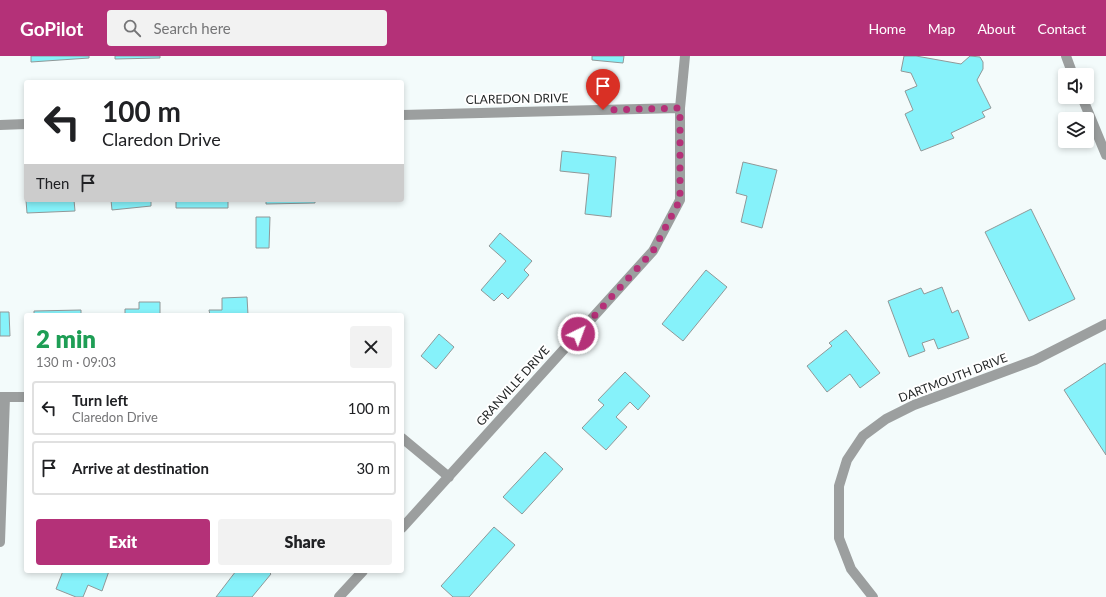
<!DOCTYPE html>
<meta charset="utf-8">
<style>
:root{--surface:#fff;--page:#f2f2f2;--text:#202124;--muted:#757577;--line:#e0e0e0;--accent:#b43178}
body{margin:0;font-family:Lato,sans-serif;background:var(--page);color:var(--text);height:100vh;display:flex;flex-direction:column;font-size:15px;white-space:nowrap}
*{box-sizing:border-box;margin:0}
p{font-size:13px;color:var(--muted)}
.icon{flex:none;width:22px;height:22px;fill:none;stroke:currentColor;stroke-width:2;stroke-linecap:round;stroke-linejoin:round}
.map{position:relative;flex:1;overflow:hidden}
.drawer{position:absolute;left:24px;top:257px;width:380px;height:260px;display:flex;flex-direction:column;background:var(--surface);border-radius:4px;box-shadow:0 2px 6px #0003}
.drawer>*{flex:none}
.guide{position:absolute;left:24px;top:24px;width:380px;height:122px;border-radius:4px;box-shadow:0 2px 6px #0003;background:#fff;color:var(--text);overflow:hidden}
.buttons{position:absolute;left:1058px;top:12px;display:grid;gap:8px}
.buttons a{display:grid;place-items:center;width:36px;height:36px;border-radius:4px;background:var(--surface);box-shadow:0 2px 6px #0003;font-size:20px}
.pin{position:absolute;display:grid;place-items:center;width:34px;height:34px;color:#fff;margin:-41px -17px;border-radius:50% 50% 50% 0;rotate:-45deg;box-shadow:0 0 4px #0007}
.pin .icon{rotate:45deg}
.me{position:absolute;width:44px;margin:-22px;rotate:42deg;stroke-linejoin:round;filter:drop-shadow(0 0 3px #0008)}
.turn{display:flex;align-items:center;gap:14px;height:84px;padding:0 12px;font-size:18px}
.turn .icon{width:52px;height:52px;stroke-width:2.5}
.turn b{display:block;font-size:28px;line-height:34px}
.then{display:flex;align-items:center;height:38px;padding:0 12px;background:#0003;gap:8px;font-size:15px}
.round{display:grid;place-items:center;flex:none;width:42px;height:42px;border-radius:4px;background:var(--page)}
.overview{display:flex;align-items:center;justify-content:space-between;height:68px;padding:0 12px}
h1{font-size:24px;font-weight:800;line-height:30px;color:#1e9e55}
.primary-button{display:flex;gap:8px;margin-top:auto;padding:8px 12px}
.primary-button a{flex:1;height:46px;border-radius:4px;background:var(--accent);color:#fff;font-size:16px;font-weight:800;line-height:46px;text-align:center}
.primary-button a+a{background:var(--page);color:var(--text)}
ul{padding:0;list-style:none}
li{display:flex;align-items:center;gap:12px;height:54px;margin:0 8px 6px;padding:0 4px;border:2px solid var(--line);border-radius:4px}
li div{flex:1}
li b{display:block;font-size:15px}
li em{font-style:normal}
header{display:flex;align-items:center;gap:24px;box-sizing:border-box;height:56px;padding:0 20px;background:var(--accent);color:#fff}
header strong{font-size:19px}
nav{display:flex;gap:22px;margin-inline-start:auto;font-size:14px}
.search{width:280px;height:36px;background:var(--page);display:flex;align-items:center;gap:10px;box-sizing:border-box;padding:0 14px;border-radius:4px;color:var(--muted);font-size:15px}
.map>svg:first-child{display:block}
.building{fill:#86f2fa;stroke:#909898}
.lines{fill:none;stroke-linecap:round;stroke-linejoin:round}
.minor{stroke:#9c9f9f;stroke-width:10}
.route{stroke:#b43178;stroke-width:7;stroke-dasharray:0 12.6}
.labels{text-anchor:middle;stroke-width:4;stroke-linejoin:round;paint-order:stroke}
.street-label{font-size:12px;fill:#242727;stroke:#fff}
</style>
<header>
<strong>GoPilot</strong>
<div class="search"><svg class="icon" aria-label="search" viewBox="0 0 24 24"><circle cx="10" cy="10" r="6"/><path d="M15 15l6 6"/></svg>Search here</div>
<nav><a>Home</a><a>Map</a><a>About</a><a>Contact</a></nav>
</header>
<div class="map">
<svg width="1106" height="541" viewBox="0 0 1106 541">
<rect width="100%" height="100%" fill="#f3fbfb"/>
<path class="building" d="M 31,0 L 89,0 L 89,2 L 31,6 Z
M 115,0 L 160,0 L 160,2 L 115,3 Z
M 592,0 L 624,0 L 623,7 L 592,4 Z
M 904,0 L 916,0 L 961,8 L 970,0 L 980,1 L 983,6 L 983,13 L 977,24 L 991,52 L 982,56 L 985,61 L 951,77 L 954,82 L 921,95 L 905,58 L 913,54 L 905,35 L 917,30 L 911,17 L 901,15 Z
M 562,95 L 616,101 L 611,161 L 585,158 L 589,118 L 560,115 Z
M 743,106 L 777,114 L 762,172 L 741,166 L 747,140 L 736,137 Z
M 26,144 L 74,144 L 75,155 L 27,157 Z
M 111,144 L 151,144 L 151,150 L 112,154 Z
M 176,144 L 228,144 L 228,152 L 176,152 Z
M 266,144 L 315,144 L 315,147 L 266,148 Z
M 1031,153 L 1075,243 L 1029,265 L 985,176 Z
M 256,161 L 270,161 L 269,192 L 256,192 Z
M 500,177 L 532,205 L 524,214 L 529,219 L 508,243 L 502,237 L 494,245 L 481,234 L 506,205 L 489,190 Z
M 706,214 L 727,231 L 683,285 L 662,268 Z
M 942,231 L 952,257 L 958,254 L 969,282 L 938,293 L 934,283 L 922,287 L 925,295 L 909,301 L 888,245 L 921,232 L 924,238 Z
M 247,241 L 248,259 L 210,259 L 209,254 L 222,254 L 222,242 Z
M 139,246 L 160,246 L 160,259 L 125,259 L 125,253 L 139,253 Z
M 81,254 L 81,259 L 34,259 L 34,255 Z
M 0,256 L 9,256 L 10,280 L 0,280 Z
M 846,274 L 880,317 L 860,332 L 850,318 L 827,336 L 807,310 L 832,290 L 829,287 Z
M 439,278 L 454,291 L 436,313 L 421,300 Z
M 1105,307 L 1106,309 L 1106,399 L 1064,334 Z
M 625,316 L 650,340 L 638,354 L 630,346 L 616,361 L 627,371 L 606,394 L 582,372 L 604,349 L 598,344 Z
M 545,396 L 563,413 L 522,458 L 503,441 Z
M 494,471 L 515,489 L 469,541 L 453,541 L 441,530 Z
M 63,515 L 109,515 L 102,535 L 88,529 L 83,541 L 76,541 L 56,533 Z
M 236,515 L 268,515 L 271,518 L 252,541 L 216,541 Z"/>
<g class="lines">
<path class="minor" d="M 1066,0 L 1073,19
M 1082,41 L 1106,99
M 402,59 L 680,52
M 0,69 L 26,68
M 0,341 L 26,341
M 402,382 L 449,421
M 402,472 L 653,195 L 680,144 L 680,52 L 685,0
M 0,486 L 5,341
M 339,541 L 363,515
M 873,541 L 851,513 L 839,482 L 839,430 L 847,404 L 863,380 L 886,363 L 914,349 L 1035,304 L 1106,268"/>
</g>
<g class="lines">
<path class="route" d="M 578,278 L 653,195 L 680,144 L 680,52 L 603,54"/>
</g>
<g class="labels">
<g class="street-label">
<text transform="translate(517 43) rotate(-1)" y="4">CLAREDON DRIVE</text>
<text transform="translate(953 322) rotate(-21)" y="4">DARTMOUTH DRIVE</text>
<text transform="translate(513 330) rotate(-48)" y="4">GRANVILLE DRIVE</text>
</g>
</g>
</svg>
<div class="buttons">
<a><svg class="icon" aria-label="sound" viewBox="0 0 24 24"><path d="M4 9h4l5-4v14l-5-4H4zM17 9q2 3 0 6"/></svg></a>
<a><svg class="icon" aria-label="layers" viewBox="0 0 24 24"><path d="M12 4l9 5-9 5-9-5zM3 14l9 5 9-5"/></svg></a>
</div>
<div class="pin" style="left:603px;top:54px;background:#d93025"><svg class="icon" aria-label="arrive" viewBox="0 0 24 24"><path d="M6 21V4h12l-3 4 3 4H6"/></svg></div>
<svg class="me" style="left:578px;top:278px" viewBox="-20 -20 40 40"><circle r="17" fill="#b43178" stroke="#fff" stroke-width="3"/><path d="M0-11L8 9 0 5-8 9z" fill="#fff"/></svg>
<div class="guide">
<div class="turn"><svg class="icon" aria-label="left" viewBox="0 0 24 24"><path d="M17 20v-9H6M10 6l-5 5 5 5"/></svg><div><b>100 m</b>Claredon Drive</div></div>
<div class="then">Then<svg class="icon" aria-label="arrive" viewBox="0 0 24 24"><path d="M6 21V4h12l-3 4 3 4H6"/></svg></div>
</div>
<section class="drawer">
<div class="overview"><div><h1>2 min</h1><p>130 m · 09:03</p></div><a class="round"><svg class="icon" aria-label="close" viewBox="0 0 24 24"><path d="M6 6l12 12M18 6L6 18"/></svg></a></div>
<ul>
<li><svg class="icon" aria-label="left" viewBox="0 0 24 24"><path d="M17 20v-9H6M10 6l-5 5 5 5"/></svg><div><b>Turn left</b><p>Claredon Drive</p></div><em>100 m</em></li>
<li><svg class="icon" aria-label="arrive" viewBox="0 0 24 24"><path d="M6 21V4h12l-3 4 3 4H6"/></svg><div><b>Arrive at destination</b></div><em>30 m</em></li>
</ul>
<div class="primary-button"><a>Exit</a><a>Share</a></div>
</section>
</div>
